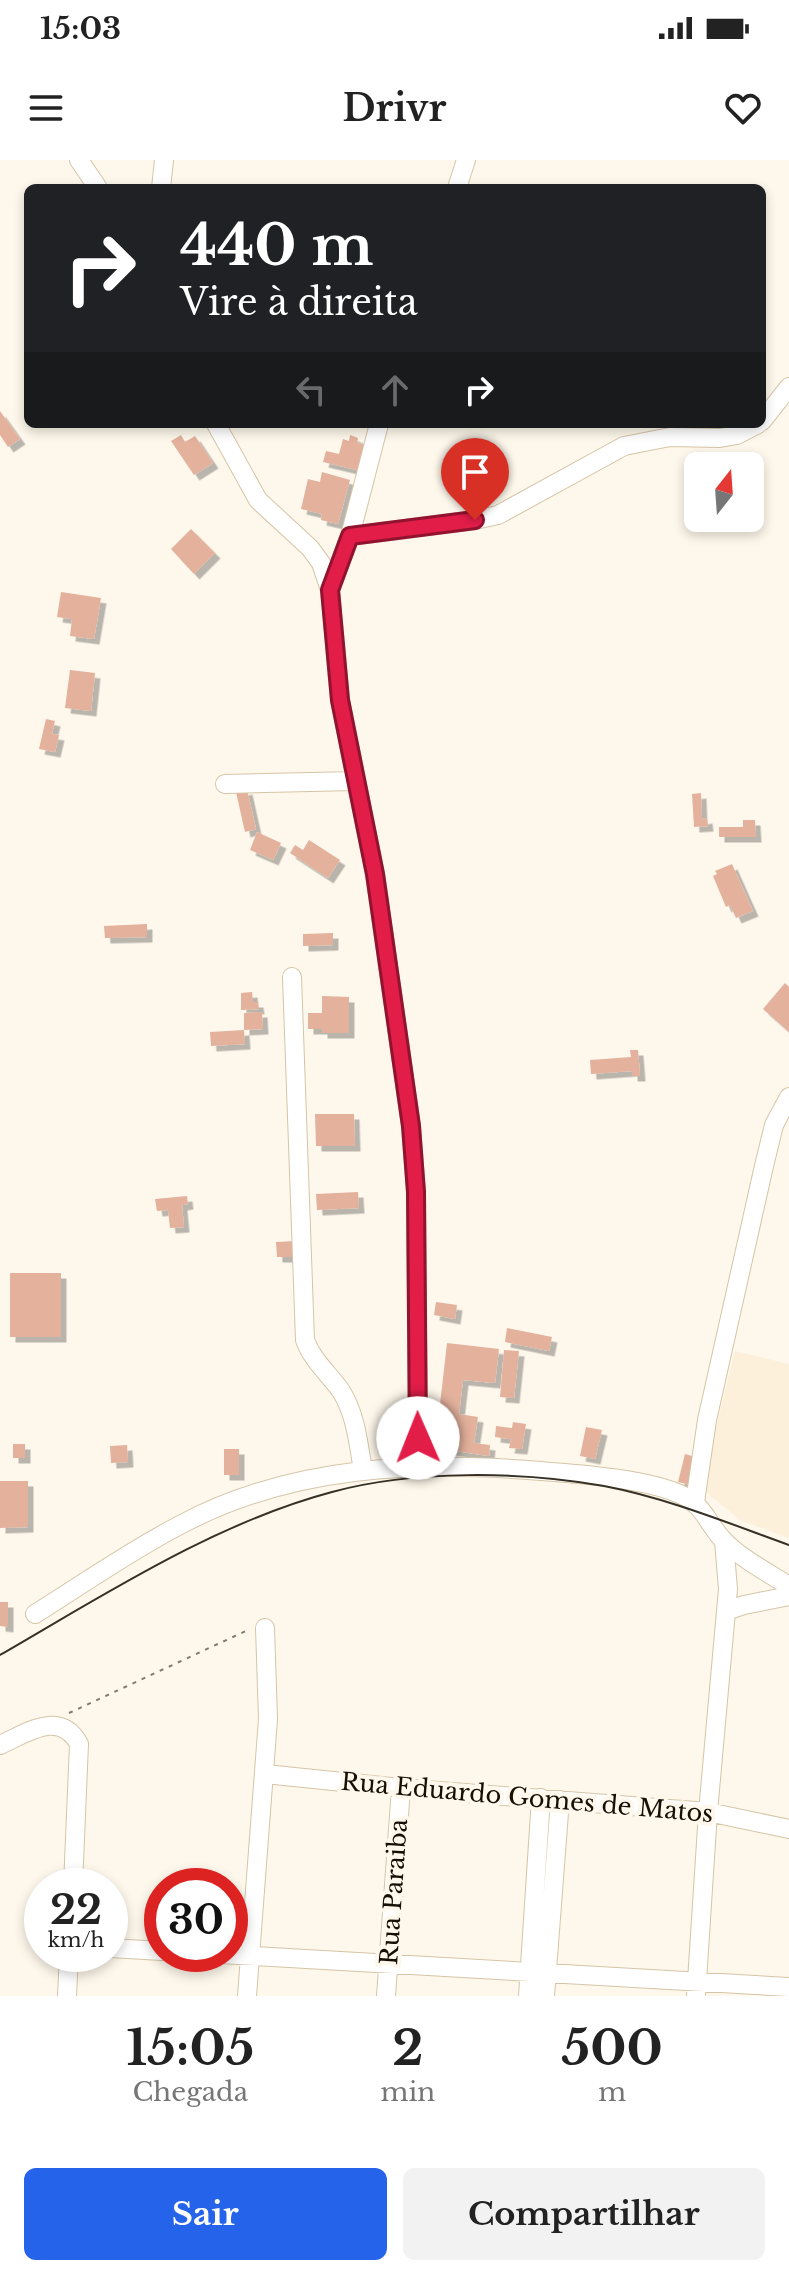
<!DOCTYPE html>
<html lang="pt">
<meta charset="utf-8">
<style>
:root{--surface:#fff;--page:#f2f2f2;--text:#222;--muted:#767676;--accent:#2563eb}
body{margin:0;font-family:"Libre Baskerville",serif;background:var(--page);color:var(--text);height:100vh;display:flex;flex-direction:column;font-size:30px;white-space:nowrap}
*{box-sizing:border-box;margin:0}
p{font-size:26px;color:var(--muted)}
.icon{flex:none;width:44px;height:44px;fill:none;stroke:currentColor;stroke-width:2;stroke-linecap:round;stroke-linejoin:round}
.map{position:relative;height:1836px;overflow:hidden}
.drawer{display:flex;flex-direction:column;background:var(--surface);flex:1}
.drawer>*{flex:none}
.hud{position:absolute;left:24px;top:24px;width:742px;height:244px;border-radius:12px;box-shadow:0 4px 12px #0003;background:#202124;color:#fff;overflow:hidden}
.needle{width:52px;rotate:17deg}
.tools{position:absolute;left:684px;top:292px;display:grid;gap:16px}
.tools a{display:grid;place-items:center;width:80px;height:80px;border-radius:12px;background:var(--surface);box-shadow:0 4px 12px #0003;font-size:40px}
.speed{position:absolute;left:24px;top:1708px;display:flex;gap:16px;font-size:40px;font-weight:700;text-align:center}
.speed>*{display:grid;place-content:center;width:104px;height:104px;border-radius:50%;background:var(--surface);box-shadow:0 4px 12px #0003;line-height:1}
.speed small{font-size:20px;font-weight:400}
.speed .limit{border:12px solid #d22;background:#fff;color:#111}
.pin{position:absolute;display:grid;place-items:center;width:68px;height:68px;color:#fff;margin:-82px -34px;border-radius:50% 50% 50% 0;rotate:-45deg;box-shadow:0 0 8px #0007}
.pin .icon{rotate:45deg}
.me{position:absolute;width:88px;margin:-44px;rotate:359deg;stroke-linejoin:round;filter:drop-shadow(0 0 6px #0008)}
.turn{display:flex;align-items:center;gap:28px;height:168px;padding:0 24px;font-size:36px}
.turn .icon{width:104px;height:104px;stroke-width:2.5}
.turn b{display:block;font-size:56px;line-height:68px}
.lanes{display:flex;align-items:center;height:76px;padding:0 24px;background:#0003;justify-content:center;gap:40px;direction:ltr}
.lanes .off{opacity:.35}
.eta{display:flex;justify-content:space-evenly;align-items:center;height:136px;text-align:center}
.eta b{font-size:48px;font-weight:700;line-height:56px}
.primary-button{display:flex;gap:16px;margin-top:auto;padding:16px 24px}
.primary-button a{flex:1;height:92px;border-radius:12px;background:var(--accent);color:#fff;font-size:32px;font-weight:700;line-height:92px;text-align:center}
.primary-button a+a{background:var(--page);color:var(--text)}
.status{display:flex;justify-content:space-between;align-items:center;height:56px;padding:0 40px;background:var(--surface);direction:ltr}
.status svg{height:22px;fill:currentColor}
header{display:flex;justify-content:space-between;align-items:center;height:104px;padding:0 24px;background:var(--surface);font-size:36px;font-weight:700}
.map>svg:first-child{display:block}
.built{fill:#fcf0da}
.building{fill:#e3b19c;filter:url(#shadow)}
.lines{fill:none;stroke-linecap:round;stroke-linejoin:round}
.minor-casing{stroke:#d5c5a7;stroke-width:20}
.path{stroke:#807a6f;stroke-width:2;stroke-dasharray:4 6;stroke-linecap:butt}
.minor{stroke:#fff;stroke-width:18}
.tram{stroke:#363026;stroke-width:2}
.route-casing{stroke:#92132f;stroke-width:20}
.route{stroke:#e11d48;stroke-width:14}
.labels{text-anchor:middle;stroke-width:8;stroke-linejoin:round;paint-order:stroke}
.street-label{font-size:24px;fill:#150f05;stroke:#fef7eb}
</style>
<div class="status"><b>15:03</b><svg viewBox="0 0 49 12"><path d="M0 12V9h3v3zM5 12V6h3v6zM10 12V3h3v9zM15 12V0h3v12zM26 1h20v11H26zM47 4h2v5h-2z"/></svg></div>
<header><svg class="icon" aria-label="menu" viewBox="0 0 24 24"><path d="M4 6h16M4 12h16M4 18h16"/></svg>Drivr<svg class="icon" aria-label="heart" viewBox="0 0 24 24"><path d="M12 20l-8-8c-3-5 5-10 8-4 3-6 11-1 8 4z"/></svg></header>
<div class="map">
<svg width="789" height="1836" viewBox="0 0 789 1836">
<defs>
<filter id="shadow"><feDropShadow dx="5.5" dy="5.5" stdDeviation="0" flood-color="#0004"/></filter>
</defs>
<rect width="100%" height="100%" fill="#fef7eb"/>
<path class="built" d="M 735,1191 L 789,1204 L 789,1378 L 740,1360 L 701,1328 Z"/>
<path class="building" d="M 0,251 L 20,279 L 8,287 L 0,275 Z
M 181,275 L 185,282 L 195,276 L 213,303 L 194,315 L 171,281 Z
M 350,275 L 358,278 L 357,283 L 371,286 L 365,312 L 323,302 L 326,291 L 339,294 L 343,279 L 349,281 Z
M 322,312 L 350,320 L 338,364 L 321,360 L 322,354 L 301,349 L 308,319 L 320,322 Z
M 191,369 L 215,393 L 194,414 L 171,389 Z
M 61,432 L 101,438 L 94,479 L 70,476 L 72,459 L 57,457 Z
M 70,510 L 95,513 L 91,551 L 65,548 Z
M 46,559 L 55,561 L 52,574 L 59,575 L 55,592 L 39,589 Z
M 247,629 L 256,669 L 245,672 L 236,632 Z
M 701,633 L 702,659 L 707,658 L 708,666 L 694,667 L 692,634 Z
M 743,660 L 755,660 L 756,677 L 719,677 L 719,667 L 743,667 Z
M 257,672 L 281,683 L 273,700 L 250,690 Z
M 309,680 L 340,700 L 328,718 L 290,693 L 295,685 L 303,690 Z
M 732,704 L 753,751 L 736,758 L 730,745 L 726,747 L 713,716 L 717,714 L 715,711 Z
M 147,764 L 147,777 L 105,778 L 104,766 Z
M 333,773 L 333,785 L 303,786 L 303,774 Z
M 785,823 L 789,827 L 789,872 L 763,849 Z
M 252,832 L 253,842 L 258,842 L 259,849 L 241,850 L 241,833 Z
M 322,836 L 349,837 L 349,873 L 322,873 L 322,869 L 308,869 L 308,853 L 322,853 Z
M 262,852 L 263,869 L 244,870 L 245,884 L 211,886 L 210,872 L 244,870 L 244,853 Z
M 630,890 L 638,890 L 640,916 L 632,916 L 632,911 L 591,914 L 590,900 L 631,897 Z
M 315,954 L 354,954 L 355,986 L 316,986 Z
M 358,1032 L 359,1048 L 317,1050 L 316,1034 Z
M 187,1036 L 188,1044 L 182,1045 L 184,1067 L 170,1068 L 168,1050 L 157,1051 L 155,1039 Z
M 297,1081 L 297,1097 L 277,1097 L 276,1082 Z
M 10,1113 L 61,1113 L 61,1177 L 10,1177 Z
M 436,1142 L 457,1145 L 455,1159 L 434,1155 Z
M 507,1168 L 552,1177 L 549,1191 L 505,1182 Z
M 447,1183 L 499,1189 L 495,1223 L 463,1220 L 459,1254 L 478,1257 L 474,1283 L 490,1285 L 489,1296 L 435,1288 Z
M 504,1190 L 519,1191 L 514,1238 L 500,1237 Z
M 513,1262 L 526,1264 L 522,1289 L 509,1288 L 511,1279 L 495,1277 L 496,1266 L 512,1268 Z
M 586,1267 L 602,1270 L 595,1299 L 580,1296 Z
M 13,1284 L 25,1284 L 25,1298 L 13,1298 Z
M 127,1285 L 128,1302 L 111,1303 L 110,1286 Z
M 224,1289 L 239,1289 L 239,1315 L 224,1315 Z
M 685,1294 L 699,1298 L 691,1325 L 678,1322 Z
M 0,1321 L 28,1321 L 28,1367 L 0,1368 Z
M 0,1442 L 8,1442 L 8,1467 L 0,1466 Z"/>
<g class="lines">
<defs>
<path id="minor" d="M 79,0 L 98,28
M 161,28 L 164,0
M 457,28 L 466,0
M 762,261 L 789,227
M 216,264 L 258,340 L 310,388 L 321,403 L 330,430 L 340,540 L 375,714 L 411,966 L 416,1032 L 418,1306
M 350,376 L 475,360 L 498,355 L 624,286 L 670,277 L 720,278 L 737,275 L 758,264
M 330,430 L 350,376 L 379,264
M 225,624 L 356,621
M 292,817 L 305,1180 C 312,1200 329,1214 341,1231 C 356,1255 358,1282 363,1310
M 695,1342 L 707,1260 L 764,1006 L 774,965 L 789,937
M 726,1451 L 744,1445 L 789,1436
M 35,1454 C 83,1424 130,1391 180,1365 C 292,1305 418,1301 541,1311 C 581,1314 650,1319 684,1336 C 704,1346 709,1366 724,1381 C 742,1399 767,1412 789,1426
M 0,1585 C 27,1573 60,1549 79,1584 L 73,1726
M 265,1614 L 401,1628 L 708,1652 L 789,1669
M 110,1788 L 162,1791
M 220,1794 L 789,1827
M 67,1836 L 69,1794
M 247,1836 L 268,1559 L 265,1468
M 386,1836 L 401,1628
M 528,1836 L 541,1638
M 545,1836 L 560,1640
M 696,1836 L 708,1652 L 728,1429 L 724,1381"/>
</defs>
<use href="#minor" class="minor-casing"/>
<path class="path" d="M 69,1553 L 248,1470"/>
<use href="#minor" class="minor"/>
<path class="tram" d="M 0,1495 C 104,1435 215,1363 332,1332 C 412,1310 522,1311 604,1326 C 667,1338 728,1363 789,1385"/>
</g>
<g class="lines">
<defs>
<path id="route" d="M 418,1278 L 416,1032 L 411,966 L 375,714 L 340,540 L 330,430 L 350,376 L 475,360"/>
</defs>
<use href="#route" class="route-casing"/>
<use href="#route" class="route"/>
</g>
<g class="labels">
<g class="street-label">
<text transform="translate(527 1638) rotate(5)" y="8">Rua Eduardo Gomes de Matos</text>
<text transform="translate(394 1732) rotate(-86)" y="8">Rua Paraiba</text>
</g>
</g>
</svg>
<div class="tools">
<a><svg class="needle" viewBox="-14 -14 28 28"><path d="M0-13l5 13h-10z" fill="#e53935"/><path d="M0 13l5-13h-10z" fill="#767676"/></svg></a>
</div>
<div class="speed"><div>22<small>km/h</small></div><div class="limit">30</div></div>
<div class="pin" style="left:475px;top:360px;background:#d93025"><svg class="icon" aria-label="arrive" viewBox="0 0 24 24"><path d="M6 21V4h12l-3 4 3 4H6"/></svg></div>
<svg class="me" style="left:418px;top:1278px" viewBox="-20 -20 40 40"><circle r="19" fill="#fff"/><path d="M0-13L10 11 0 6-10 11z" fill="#e11d48"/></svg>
<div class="hud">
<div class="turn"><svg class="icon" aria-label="right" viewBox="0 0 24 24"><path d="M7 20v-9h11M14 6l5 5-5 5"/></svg><div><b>440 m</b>Vire à direita</div></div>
<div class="lanes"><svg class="icon off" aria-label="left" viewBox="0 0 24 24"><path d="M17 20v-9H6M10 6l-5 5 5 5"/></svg><svg class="icon off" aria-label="ahead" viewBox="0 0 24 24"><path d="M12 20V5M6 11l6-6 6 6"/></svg><svg class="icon" aria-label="right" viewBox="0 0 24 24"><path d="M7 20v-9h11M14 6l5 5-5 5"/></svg></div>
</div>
</div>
<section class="drawer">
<div class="eta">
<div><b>15:05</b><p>Chegada</p></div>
<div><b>2</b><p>min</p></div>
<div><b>500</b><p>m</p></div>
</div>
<div class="primary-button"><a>Sair</a><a>Compartilhar</a></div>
</section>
